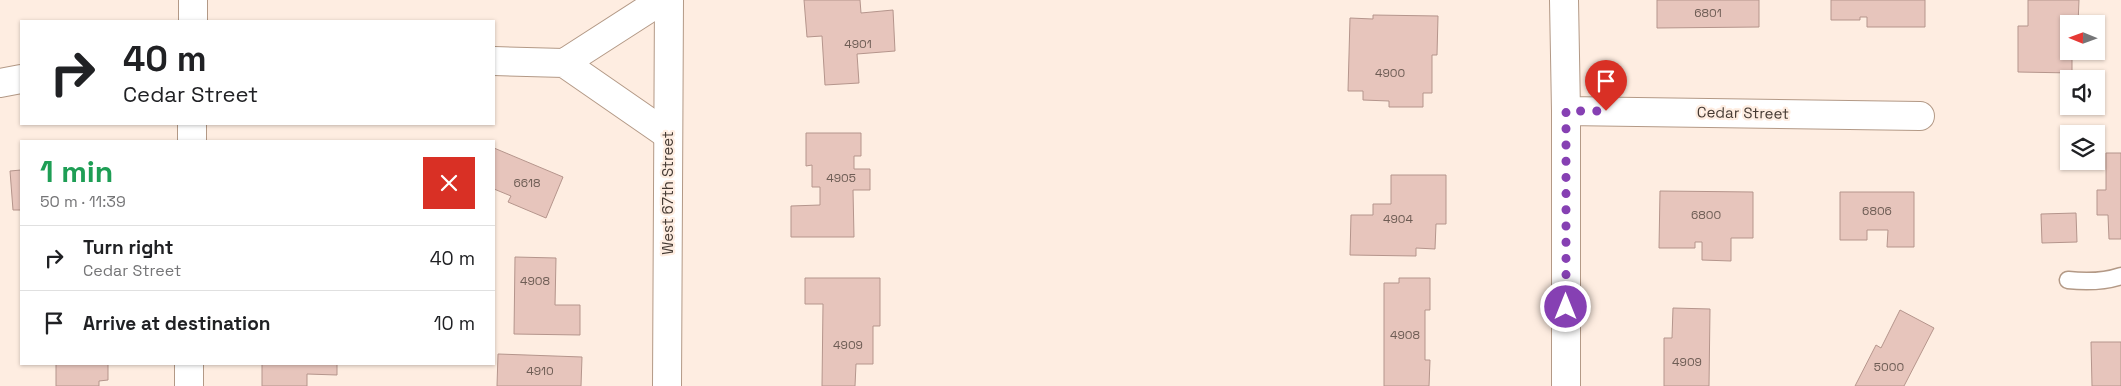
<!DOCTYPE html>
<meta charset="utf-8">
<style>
:root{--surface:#fff;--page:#f6f6f6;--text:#202124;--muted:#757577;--line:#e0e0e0}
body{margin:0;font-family:"Space Grotesk",sans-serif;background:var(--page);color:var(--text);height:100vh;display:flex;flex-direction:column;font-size:19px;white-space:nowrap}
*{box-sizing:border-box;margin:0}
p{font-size:16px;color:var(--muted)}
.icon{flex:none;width:28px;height:28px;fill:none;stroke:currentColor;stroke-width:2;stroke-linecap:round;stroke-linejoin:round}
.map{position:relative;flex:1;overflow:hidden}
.sheet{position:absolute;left:20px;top:140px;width:475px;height:225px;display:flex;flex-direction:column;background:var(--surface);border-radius:0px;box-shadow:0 1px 4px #0004}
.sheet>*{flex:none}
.hud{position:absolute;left:20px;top:20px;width:475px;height:105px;border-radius:0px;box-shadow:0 1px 4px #0004;background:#fff;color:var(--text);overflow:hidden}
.needle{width:32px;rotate:271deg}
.buttons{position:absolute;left:2060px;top:15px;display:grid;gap:10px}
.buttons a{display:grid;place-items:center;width:45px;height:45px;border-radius:0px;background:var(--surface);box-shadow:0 1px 4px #0004;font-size:25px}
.pin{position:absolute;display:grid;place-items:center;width:42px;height:42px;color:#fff;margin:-51px -21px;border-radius:50% 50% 50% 0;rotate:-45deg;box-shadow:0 0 5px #0007}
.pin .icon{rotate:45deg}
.me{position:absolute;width:55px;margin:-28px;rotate:0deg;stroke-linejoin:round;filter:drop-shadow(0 0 4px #0008)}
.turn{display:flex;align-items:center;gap:18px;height:105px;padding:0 20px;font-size:22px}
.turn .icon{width:65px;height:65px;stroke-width:2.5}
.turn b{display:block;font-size:35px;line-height:42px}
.round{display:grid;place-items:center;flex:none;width:52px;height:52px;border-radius:0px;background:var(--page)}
.overview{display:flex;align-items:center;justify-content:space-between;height:85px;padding:0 20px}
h1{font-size:30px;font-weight:700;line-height:38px;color:#1e9e55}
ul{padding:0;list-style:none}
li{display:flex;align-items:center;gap:15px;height:65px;padding:0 20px;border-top:1px solid var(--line)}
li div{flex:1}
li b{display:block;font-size:19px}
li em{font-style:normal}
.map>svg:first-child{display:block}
.building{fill:#e7c5bc;stroke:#b5958c}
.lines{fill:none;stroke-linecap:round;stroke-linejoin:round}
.lane-casing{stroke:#b39986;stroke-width:19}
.street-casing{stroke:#b39986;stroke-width:30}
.secondary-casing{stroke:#b39986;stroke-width:30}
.lane{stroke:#fff;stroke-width:16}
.street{stroke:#fff;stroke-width:28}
.secondary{stroke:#fff;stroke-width:28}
.route{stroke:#8640b3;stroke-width:9;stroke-dasharray:0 16.2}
.labels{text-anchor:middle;stroke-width:4.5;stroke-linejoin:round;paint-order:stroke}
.number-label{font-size:12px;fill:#6e5d55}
.street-label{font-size:15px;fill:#453a33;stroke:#feede1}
</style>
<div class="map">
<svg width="2121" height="386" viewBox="0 0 2121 386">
<rect width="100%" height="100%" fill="#feede1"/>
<path class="building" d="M 804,0 L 860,0 L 861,13 L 893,10 L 895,51 L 857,54 L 859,83 L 825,85 L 822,36 L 807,37 Z
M 1657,0 L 1759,0 L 1759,27 L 1657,28 Z
M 1831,0 L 1925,0 L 1925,27 L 1867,27 L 1867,17 L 1860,17 L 1860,20 L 1831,20 Z
M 2028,0 L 2079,0 L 2078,24 L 2069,24 L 2069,51 L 2072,51 L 2072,73 L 2018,72 L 2018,26 L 2028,26 Z
M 1373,15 L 1438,16 L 1437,55 L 1432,55 L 1432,93 L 1423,93 L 1423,107 L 1389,107 L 1389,101 L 1363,100 L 1363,91 L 1348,91 L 1350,18 L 1373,19 Z
M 806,133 L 861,133 L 861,156 L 854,156 L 854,169 L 870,169 L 870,190 L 853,190 L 854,237 L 791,237 L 791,206 L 820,205 L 820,187 L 812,187 L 812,165 L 806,166 Z
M 494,148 L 563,177 L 546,218 L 508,202 L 511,196 L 494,189 Z
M 2106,153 L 2121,153 L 2121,239 L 2109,239 L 2108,215 L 2097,215 L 2097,190 L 2106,190 Z
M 21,170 L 21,210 L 13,210 L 10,171 Z
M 1391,175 L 1446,175 L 1446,224 L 1436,224 L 1435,249 L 1416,248 L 1416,256 L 1350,255 L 1351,215 L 1373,215 L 1373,204 L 1391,204 Z
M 1660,191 L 1753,192 L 1753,238 L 1731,238 L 1731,261 L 1702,260 L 1702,242 L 1695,242 L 1695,248 L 1659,248 Z
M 1840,192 L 1914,192 L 1914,247 L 1887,247 L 1888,230 L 1867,230 L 1867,240 L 1840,240 Z
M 2076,213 L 2077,242 L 2042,243 L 2041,214 Z
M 515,257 L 556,258 L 555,305 L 580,305 L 580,335 L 514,334 Z
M 805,278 L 880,278 L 880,326 L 873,326 L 873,364 L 856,364 L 855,386 L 822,386 L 823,304 L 805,304 Z
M 1399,278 L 1430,278 L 1430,310 L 1425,310 L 1425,360 L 1430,360 L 1429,386 L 1384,386 L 1384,283 L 1399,283 Z
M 1673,308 L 1710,309 L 1709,386 L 1664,386 L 1664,338 L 1672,338 Z
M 1900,310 L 1934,328 L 1904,386 L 1855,386 L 1876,345 L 1881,348 Z
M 2091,342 L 2121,342 L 2121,386 L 2092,386 Z
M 498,354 L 582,357 L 581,386 L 497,386 Z
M 56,364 L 108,364 L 108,380 L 99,381 L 99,386 L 56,386 Z
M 262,364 L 337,364 L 337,375 L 307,374 L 307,386 L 262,386 Z"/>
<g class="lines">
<defs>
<path id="lane" d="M 2068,280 C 2086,282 2103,282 2121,276"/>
<path id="street" d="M 1564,0 L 1566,111 L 1566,386
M 193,21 L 193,0
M 494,61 L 564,63 L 668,135
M 564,63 L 662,0
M 0,83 L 21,79
M 1566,111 L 1920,116
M 192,141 L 192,124
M 189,386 L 189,364"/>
<path id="secondary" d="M 667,386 L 669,0"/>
</defs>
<use href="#lane" class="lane-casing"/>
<use href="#street" class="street-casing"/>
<use href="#secondary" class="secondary-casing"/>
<use href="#lane" class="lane"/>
<use href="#street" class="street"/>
<use href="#secondary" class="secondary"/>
</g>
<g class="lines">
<path class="route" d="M 1566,307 L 1566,111 L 1606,111"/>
</g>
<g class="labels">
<g class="number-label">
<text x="1708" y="17">6801</text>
<text x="858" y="48">4901</text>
<text x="1390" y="77">4900</text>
<text x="841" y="182">4905</text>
<text x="527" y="187">6618</text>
<text x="1877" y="215">6806</text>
<text x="1706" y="219">6800</text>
<text x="1398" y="223">4904</text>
<text x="535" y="285">4908</text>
<text x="1405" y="339">4908</text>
<text x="848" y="349">4909</text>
<text x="1687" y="366">4909</text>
<text x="1889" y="371">5000</text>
<text x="540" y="375">4910</text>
</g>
<g class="street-label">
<text transform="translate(1743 113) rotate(1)" y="5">Cedar Street</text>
<text transform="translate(668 193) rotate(-90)" y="5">West 67th Street</text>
</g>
</g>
</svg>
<div class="buttons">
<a><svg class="needle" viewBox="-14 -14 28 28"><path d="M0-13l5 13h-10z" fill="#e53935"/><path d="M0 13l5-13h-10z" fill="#757577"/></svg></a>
<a><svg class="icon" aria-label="sound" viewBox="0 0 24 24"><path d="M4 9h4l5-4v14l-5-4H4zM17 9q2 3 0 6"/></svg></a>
<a><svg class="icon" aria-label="layers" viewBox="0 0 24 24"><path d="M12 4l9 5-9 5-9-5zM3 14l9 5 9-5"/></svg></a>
</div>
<div class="pin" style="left:1606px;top:111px;background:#d93025"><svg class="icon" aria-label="arrive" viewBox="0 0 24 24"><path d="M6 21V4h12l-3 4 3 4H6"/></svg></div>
<svg class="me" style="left:1566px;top:307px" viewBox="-20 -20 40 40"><circle r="17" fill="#8640b3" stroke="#fff" stroke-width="3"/><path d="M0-11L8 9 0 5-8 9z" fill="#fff"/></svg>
<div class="hud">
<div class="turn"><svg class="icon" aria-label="right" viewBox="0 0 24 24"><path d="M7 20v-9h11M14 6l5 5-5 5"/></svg><div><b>40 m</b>Cedar Street</div></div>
</div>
<section class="sheet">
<div class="overview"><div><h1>1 min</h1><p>50 m · 11:39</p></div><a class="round" style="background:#d93025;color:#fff"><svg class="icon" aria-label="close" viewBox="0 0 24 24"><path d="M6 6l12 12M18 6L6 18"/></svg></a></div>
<ul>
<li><svg class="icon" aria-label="right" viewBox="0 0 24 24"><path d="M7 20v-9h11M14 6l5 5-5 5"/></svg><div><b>Turn right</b><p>Cedar Street</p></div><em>40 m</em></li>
<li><svg class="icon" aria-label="arrive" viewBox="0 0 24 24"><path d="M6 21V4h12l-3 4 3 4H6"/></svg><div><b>Arrive at destination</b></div><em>10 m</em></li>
</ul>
</section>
</div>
